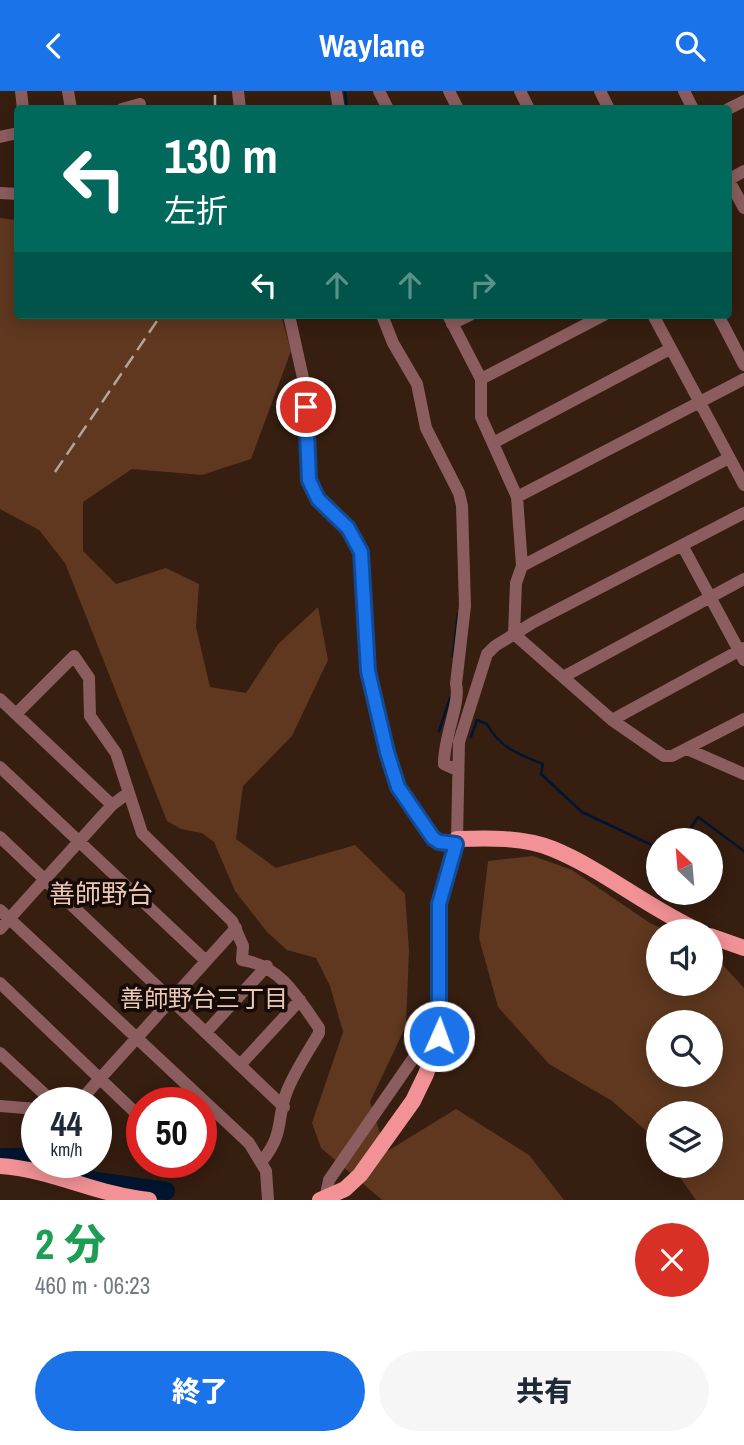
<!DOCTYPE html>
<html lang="ja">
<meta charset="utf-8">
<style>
:root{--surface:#fff;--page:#f6f6f7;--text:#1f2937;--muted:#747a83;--accent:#1a73e8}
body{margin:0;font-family:"Archivo Narrow","Noto Sans JP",sans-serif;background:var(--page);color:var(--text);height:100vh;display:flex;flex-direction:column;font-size:26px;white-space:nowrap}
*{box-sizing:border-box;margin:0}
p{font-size:23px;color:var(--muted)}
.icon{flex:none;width:38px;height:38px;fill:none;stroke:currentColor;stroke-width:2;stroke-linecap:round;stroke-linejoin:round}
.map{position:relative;height:1109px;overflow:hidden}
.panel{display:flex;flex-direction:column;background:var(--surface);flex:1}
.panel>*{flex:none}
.top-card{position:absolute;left:14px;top:14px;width:718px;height:214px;border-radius:7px;box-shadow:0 4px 18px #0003;background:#00695c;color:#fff;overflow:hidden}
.needle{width:46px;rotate:334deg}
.fabs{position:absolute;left:646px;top:737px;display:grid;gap:14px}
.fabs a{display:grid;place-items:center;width:77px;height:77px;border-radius:50%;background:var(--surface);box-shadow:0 4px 18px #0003;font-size:35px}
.speed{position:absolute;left:21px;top:996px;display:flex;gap:14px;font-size:35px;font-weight:700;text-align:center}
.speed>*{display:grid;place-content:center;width:91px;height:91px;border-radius:50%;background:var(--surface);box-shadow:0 4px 18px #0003;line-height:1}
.speed small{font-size:18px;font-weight:400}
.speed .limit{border:10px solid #d22;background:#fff;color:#111}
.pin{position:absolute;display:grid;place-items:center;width:60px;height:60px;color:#fff;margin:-30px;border:4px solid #fff;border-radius:50%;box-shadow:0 2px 7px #0007}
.me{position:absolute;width:77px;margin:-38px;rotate:2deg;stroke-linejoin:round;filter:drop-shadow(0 0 5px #0008)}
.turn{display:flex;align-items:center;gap:24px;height:147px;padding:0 35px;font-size:32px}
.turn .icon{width:91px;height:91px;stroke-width:2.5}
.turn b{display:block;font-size:49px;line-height:60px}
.lanes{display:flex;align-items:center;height:66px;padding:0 35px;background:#0003;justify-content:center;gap:35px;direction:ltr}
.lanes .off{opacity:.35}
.round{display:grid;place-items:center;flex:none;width:74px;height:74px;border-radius:37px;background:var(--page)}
.headline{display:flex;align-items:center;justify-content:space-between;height:119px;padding:0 35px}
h1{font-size:42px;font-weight:800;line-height:52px;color:#1e9e55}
.primary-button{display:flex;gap:14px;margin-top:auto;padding:14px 35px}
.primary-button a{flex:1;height:80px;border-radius:42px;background:var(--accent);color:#fff;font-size:28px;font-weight:800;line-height:80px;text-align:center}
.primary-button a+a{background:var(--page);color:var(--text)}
header{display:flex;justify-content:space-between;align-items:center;height:91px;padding:0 35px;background:var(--accent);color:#fff;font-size:32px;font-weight:800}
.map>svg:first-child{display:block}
.green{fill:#5f381f;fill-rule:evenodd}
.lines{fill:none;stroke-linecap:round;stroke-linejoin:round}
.stream{stroke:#001530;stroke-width:2.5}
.river{stroke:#001530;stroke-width:18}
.minor{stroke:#8c5d5e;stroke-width:12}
.major{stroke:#f39296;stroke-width:16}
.rail{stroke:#b6a49a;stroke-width:2.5;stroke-dasharray:14 7;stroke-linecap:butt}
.route-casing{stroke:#114b97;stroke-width:18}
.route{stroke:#1a73e8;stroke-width:12}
.labels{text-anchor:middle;stroke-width:7;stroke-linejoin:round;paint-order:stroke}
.neighbourhood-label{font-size:24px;fill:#eac9b7;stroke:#160b06}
.quarter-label{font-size:26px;fill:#eac9b7;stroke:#160b06}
</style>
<header><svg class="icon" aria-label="back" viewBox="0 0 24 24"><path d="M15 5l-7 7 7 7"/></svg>Waylane<svg class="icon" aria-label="search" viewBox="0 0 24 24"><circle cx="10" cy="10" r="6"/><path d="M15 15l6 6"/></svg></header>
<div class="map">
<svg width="744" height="1109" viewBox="0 0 744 1109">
<rect width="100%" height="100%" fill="#361e10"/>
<path class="green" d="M 0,127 L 17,129 L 18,224 L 281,224 L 291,260 L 251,368 L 202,384 L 132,378 L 83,411 L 83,460 L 116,493 L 166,477 L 199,493 L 196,536 L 210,596 L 246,602 L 278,553 L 318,516 L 328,569 L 292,645 L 243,695 L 236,748 L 276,777 L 355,754 L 405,803 L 409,859 L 406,935 L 370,1011 L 386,1061 L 456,1018 L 529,1064 L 564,1109 L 382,1109 L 321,1057 L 312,1032 L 343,941 L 330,895 L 316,867 L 287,859 L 267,841 L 235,800 L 214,751 L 202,742 L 181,738 L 167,730 L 65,472 L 39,439 L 0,418 Z
M 533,765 L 572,779 L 650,832 L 667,840 L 658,840 L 658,892 L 710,892 L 711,861 L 744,897 L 744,1109 L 696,1109 L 672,1075 L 710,1074 L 710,1022 L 658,1022 L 658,1054 L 651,1044 L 612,1010 L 549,973 L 498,916 L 479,847 L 488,770 ZM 658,931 L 710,931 L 710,984 L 658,984 Z"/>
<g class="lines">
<path class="stream" d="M 345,0 L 347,18
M 453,565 L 458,523
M 439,640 L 450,607
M 471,646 L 477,629 L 487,633 C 500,657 518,663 543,673 L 541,683 L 582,721 L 658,757
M 683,749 L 698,726 L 744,760"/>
<path class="river" d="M 0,1066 L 37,1066
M 48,1071 L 89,1089 L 166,1100"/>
<path class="minor" d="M 21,0 L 23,18
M 68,0 L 71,18
M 238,0 L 240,18
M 336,0 L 339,18
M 379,0 L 388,18
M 449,0 L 458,18
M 520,0 L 529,18
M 600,0 L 609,18
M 684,0 L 693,18
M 122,18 L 140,13
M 728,18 L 744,10
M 0,46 L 18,42
M 728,88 L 744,117
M 728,89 L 744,80
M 0,102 L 18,103
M 289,224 L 305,296 L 309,389 L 318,408 L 348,437 L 361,461 L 368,580 L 387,661 L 398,696 L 412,719 L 433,747 L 439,751 L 456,753
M 382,224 L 393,252 L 417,293 L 426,337 L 459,402 L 462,415 L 465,515 L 456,593 C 461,611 443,648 444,673 L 457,679
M 448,224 L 481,288 L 481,326 L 517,406 L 522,475 L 516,492 L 514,543 L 612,629 L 664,665 L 672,665 L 744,628
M 653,224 L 744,394
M 718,224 L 744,274
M 452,233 L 470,224
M 481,288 L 604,224
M 493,352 L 670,258
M 517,406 L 744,288
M 682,454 L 744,569
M 522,475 L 729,367
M 563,586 L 744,488
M 0,608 L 112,714
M 16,623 L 74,565 L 89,587 L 90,625 L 116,662 L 142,742 L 232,830 L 243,855 L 242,869 C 280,874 298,907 319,937 L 319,942 C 308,961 295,980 287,1000 C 276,1028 285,1042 262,1070
M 612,629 L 744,557
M 687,658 L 744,683
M 0,676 L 206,870
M 0,746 L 284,1016
M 457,748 L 459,651 L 487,563 L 495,555 L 534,531 L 744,422
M 0,819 L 249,1052 L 266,1080 L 268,1109
M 0,838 L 112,714 L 128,702
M 0,892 L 142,1028
M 207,940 L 267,875
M 0,962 L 54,1012
M 241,973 L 300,909
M 78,1012 L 236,837
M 174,1012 L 188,997
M 0,1015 L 37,1018
M 325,1108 L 329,1089 L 417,962 L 438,945"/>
<path class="major" d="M 710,845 L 744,857
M 0,1075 C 51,1078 97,1104 149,1109
M 320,1109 L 345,1098 L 360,1084 L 413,1010 L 426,983 L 439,945 L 439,813 L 457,748 C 488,747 524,746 553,758 C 602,778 648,817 699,840"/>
<path class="rail" d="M 215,18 L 215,0
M 55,381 L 161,224"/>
</g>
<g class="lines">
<defs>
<path id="route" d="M 306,316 L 309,389 L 318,408 L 348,437 L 361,461 L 368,580 L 387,661 L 398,696 L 433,747 L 439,751 L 456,753 L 439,813 L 439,945"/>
</defs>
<use href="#route" class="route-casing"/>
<use href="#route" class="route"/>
</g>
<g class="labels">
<g class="neighbourhood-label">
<text x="204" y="916">善師野台三丁目</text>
</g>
<g class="quarter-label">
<text x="101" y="812">善師野台</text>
</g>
</g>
</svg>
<div class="fabs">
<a><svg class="needle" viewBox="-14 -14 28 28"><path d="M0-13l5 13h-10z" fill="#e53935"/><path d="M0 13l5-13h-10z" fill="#747a83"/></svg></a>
<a><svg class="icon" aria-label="sound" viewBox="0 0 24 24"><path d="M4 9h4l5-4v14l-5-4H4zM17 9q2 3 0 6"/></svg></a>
<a><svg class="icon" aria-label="search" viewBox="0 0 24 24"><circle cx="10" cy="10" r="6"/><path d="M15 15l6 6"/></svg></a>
<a><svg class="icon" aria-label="layers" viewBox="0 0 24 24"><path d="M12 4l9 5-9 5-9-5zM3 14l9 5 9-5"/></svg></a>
</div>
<div class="speed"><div>44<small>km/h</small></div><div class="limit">50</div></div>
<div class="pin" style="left:306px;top:316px;background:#d93025"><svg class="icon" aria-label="arrive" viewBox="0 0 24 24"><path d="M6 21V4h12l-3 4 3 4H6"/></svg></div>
<svg class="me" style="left:439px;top:945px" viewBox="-20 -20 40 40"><circle r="17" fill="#1a73e8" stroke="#fff" stroke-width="3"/><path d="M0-11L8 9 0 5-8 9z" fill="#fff"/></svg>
<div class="top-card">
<div class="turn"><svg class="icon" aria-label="left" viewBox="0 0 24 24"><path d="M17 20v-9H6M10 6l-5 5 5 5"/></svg><div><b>130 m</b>左折</div></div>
<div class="lanes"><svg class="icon" aria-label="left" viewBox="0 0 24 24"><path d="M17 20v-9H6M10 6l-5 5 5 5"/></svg><svg class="icon off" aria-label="ahead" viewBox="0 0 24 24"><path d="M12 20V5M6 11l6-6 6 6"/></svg><svg class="icon off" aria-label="ahead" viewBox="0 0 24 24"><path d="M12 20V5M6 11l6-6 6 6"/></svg><svg class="icon off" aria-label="right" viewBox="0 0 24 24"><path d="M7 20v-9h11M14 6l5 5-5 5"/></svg></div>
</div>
</div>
<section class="panel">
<div class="headline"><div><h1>2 分</h1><p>460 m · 06:23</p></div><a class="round" style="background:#d93025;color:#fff"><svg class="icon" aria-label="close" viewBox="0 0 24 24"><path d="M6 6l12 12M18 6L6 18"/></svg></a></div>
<div class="primary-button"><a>終了</a><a>共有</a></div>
</section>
